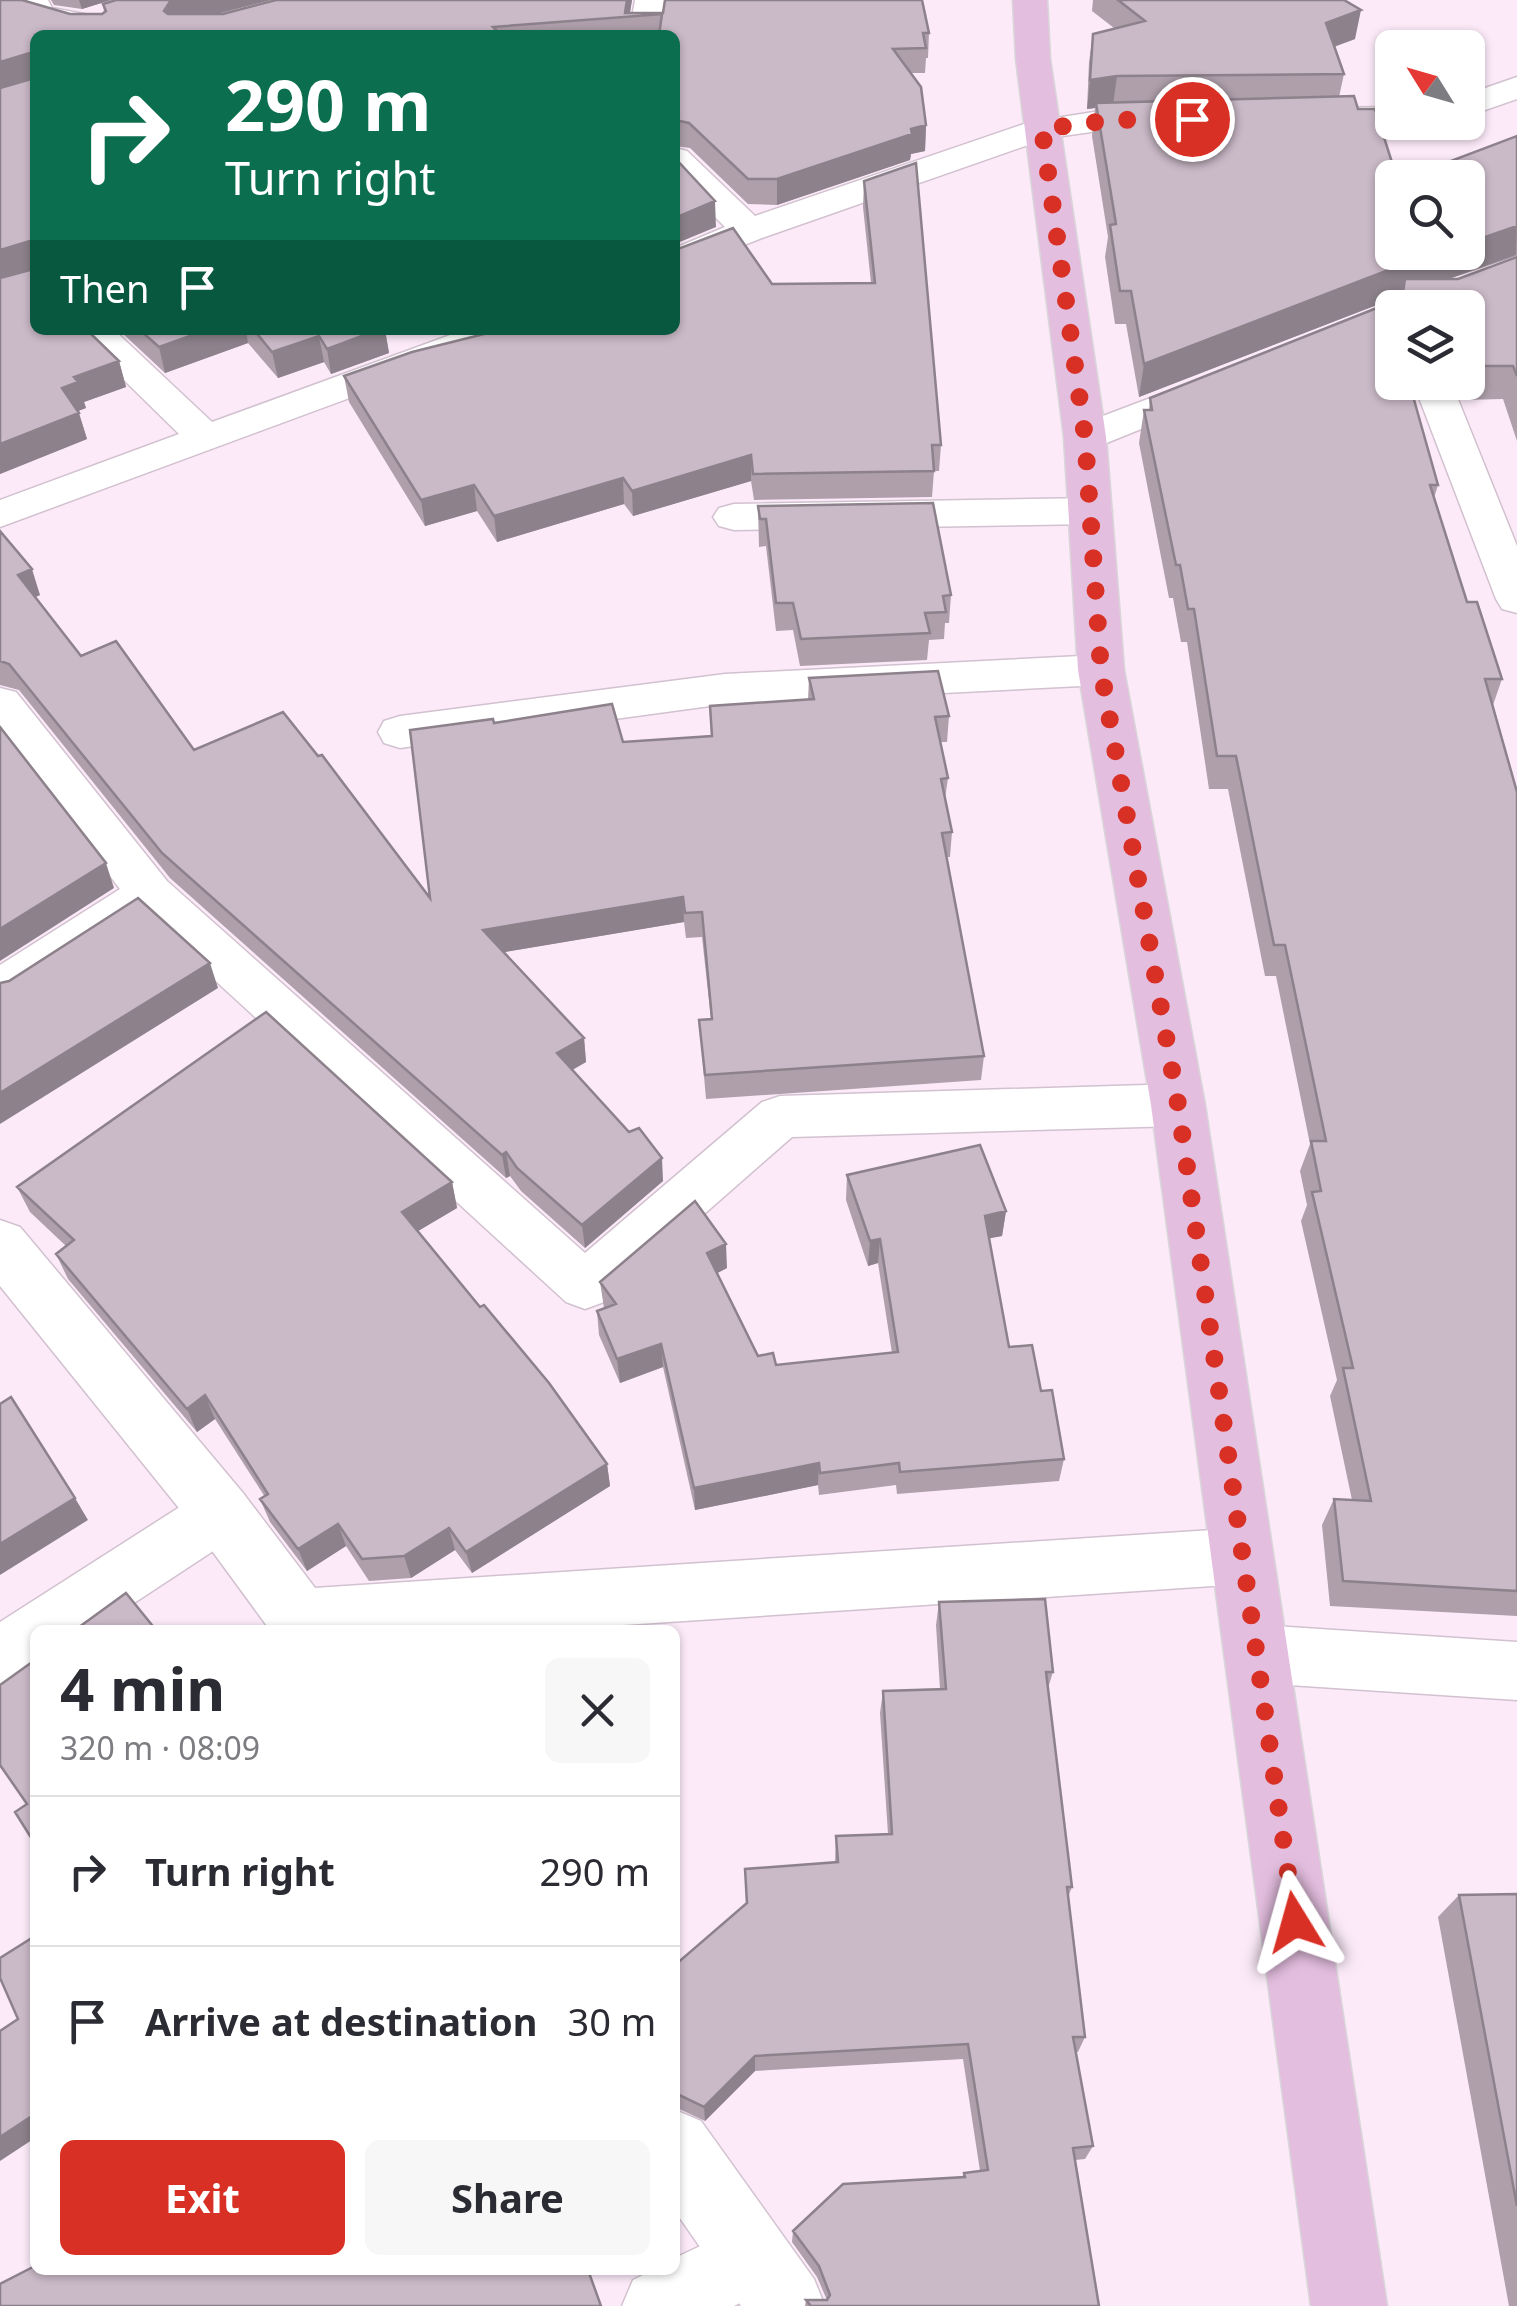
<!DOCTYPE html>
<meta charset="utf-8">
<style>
:root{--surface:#fff;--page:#f7f7f7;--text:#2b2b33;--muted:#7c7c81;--line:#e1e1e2;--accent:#d93025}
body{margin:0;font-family:"Noto Sans",sans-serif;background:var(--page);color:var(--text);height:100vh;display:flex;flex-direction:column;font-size:38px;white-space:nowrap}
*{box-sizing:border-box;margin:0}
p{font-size:32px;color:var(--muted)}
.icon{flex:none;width:55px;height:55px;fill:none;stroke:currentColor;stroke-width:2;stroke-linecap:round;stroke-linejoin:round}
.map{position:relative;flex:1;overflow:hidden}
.panel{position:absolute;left:30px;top:1625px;width:650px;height:650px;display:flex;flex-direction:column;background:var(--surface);border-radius:15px;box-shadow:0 2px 8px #0004}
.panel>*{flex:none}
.top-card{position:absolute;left:30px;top:30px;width:650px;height:305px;border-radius:15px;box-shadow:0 2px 8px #0004;background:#0b6e4f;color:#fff;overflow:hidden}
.needle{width:65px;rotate:307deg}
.controls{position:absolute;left:1375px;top:30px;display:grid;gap:20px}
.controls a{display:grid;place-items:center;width:110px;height:110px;border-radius:15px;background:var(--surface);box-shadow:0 2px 8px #0004;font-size:50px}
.pin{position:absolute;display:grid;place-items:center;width:85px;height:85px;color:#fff;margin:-42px;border:5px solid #fff;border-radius:50%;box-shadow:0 2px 10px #0007}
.me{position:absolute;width:110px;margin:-55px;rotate:352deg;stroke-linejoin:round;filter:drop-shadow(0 0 8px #0008)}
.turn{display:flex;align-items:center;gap:35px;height:210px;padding:0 30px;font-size:45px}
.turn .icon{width:130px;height:130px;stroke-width:2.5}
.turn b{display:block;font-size:70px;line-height:85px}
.then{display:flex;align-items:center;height:95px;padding:0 30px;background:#0003;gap:20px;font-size:38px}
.round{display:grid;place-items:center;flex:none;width:105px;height:105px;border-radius:15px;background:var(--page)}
.overview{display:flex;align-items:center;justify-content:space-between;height:170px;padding:0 30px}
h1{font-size:60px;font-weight:700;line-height:75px}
.action{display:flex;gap:20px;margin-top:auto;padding:20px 30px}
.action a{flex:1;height:115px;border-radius:15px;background:var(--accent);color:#fff;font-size:40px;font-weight:700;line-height:115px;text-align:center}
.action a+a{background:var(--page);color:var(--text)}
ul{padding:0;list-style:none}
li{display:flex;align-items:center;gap:30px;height:150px;padding:0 30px;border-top:2px solid var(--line)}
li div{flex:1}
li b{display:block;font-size:38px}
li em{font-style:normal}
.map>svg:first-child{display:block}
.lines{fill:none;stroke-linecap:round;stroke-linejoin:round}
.street-casing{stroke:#d2c1cf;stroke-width:3}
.secondary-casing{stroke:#d2c1cf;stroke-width:3}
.primary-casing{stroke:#d8d6d8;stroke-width:3}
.street{fill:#fff;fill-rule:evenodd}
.secondary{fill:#fff;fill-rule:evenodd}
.primary{fill:#e4bedf;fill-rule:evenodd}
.wall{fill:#ae9fab}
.shaded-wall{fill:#8d828b}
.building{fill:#cab9c7;stroke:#8d828b;stroke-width:2.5}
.route{stroke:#d93025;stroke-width:18;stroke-dasharray:0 32.4}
</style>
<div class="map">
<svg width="1517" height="2306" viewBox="0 0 1517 2306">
<rect width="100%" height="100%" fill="#fceaf9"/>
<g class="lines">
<defs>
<path id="street" d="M 16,0 L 48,0 L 52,8 L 95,16 L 108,35 L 76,35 L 73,31 L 30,22 Z
M 635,0 L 667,0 L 661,35 L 629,35 Z
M 1517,77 L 1517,99 L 1468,116 L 1468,94 Z
M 1392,107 L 1392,122 L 1404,124 L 1308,128 L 1296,125 L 1291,118 L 1296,111 L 1308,108 Z
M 1113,109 L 1177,112 L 1182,119 L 1177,126 L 1113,129 L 1048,138 L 762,238 L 675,272 L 675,248 L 725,227 L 675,177 L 675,148 L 687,151 L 755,216 L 1030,122 Z
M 73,330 L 114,330 L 212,422 L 464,330 L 518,330 L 512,338 L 0,527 L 0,500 L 179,434 Z
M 1209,376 L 1223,380 L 1228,388 L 1223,396 L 1099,446 L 1085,449 L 1071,446 L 1065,437 L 1071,428 Z
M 1413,382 L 1451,382 L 1517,546 L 1517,613 L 1502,609 L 1496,599 Z
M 1092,498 L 1106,502 L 1112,511 L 1106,520 L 1092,524 L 734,530 L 719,526 L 713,517 L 719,508 L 734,504 Z
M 1101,655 L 1116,660 L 1123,670 L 1116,680 L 1101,685 L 725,704 L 400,748 L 384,743 L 378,732 L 384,721 L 400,716 L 725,674 Z
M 0,688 L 16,692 L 167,881 L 585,1253 L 762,1102 L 780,1096 L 1178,1084 L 1196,1090 L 1204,1105 L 1196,1120 L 1178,1126 L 792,1137 L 604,1302 L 585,1309 L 566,1302 L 147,918 L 18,1002 L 0,1008 L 0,965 L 120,889 L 0,734 Z
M 221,1486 L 242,1494 L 250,1513 L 242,1532 L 93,1630 L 35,1630 L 35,1668 L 0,1685 L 0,1622 L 200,1494 Z
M 1243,1528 L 1264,1537 L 1273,1556 L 1264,1575 L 1243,1584 L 547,1630 L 274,1630 L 269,1618 L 277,1598 L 299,1589 Z
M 1257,1625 L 1517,1642 L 1517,1700 L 1257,1683 L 1235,1675 L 1226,1654 L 1235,1633 Z
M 753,2221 L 779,2231 L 789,2257 L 779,2283 L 734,2306 L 622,2306 L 633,2280 L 653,2270 L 675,2270 L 675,2258 Z"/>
<path id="secondary" d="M 0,1220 L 20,1227 L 243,1493 L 331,1609 L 340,1630 L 270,1630 L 199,1533 L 0,1286 Z
M 675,2110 L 701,2121 L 814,2279 L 825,2306 L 741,2306 L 675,2211 Z"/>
<path id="primary" d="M 1013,0 L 1047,0 L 1050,59 L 1106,437 L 1124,670 L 1205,1105 L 1387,2306 L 1311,2306 L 1151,1105 L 1078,670 L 1064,437 L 1016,59 Z"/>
</defs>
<use href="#street" class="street-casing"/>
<use href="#secondary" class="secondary-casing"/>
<use href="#primary" class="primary-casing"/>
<use href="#street" class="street"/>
<use href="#secondary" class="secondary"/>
<use href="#primary" class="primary"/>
</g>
<path class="wall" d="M 0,0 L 22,0 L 70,14 L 102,14 L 104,12 L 103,4 L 116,0 L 271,0 L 218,14 L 276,0 L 632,0 L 630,13 L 663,13 L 665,0 L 922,0 L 929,33 L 928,58 L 926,58 L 925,73 L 911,73 L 921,87 L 926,125 L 925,151 L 911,154 L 910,160 L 777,205 L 748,204 L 690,148 L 675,146 L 675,35 L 35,35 L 35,330 L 87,330 L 119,361 L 126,387 L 84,402 L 86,408 L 78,411 L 87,439 L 0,474 L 0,278 L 30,270 L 0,278 Z
M 51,0 L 111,0 L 82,9 L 54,5 Z
M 1093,0 L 1344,0 L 1355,39 L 1334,47 L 1344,74 L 1339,97 L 1392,252 L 1517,136 L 1517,256 L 1449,279 L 1458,279 L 1517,257 L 1517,441 L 1503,399 L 1462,400 L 1455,382 L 1468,382 L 1468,308 L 1392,308 L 1392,382 L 1421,382 L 1416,400 L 1414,400 L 1438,485 L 1434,498 L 1467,602 L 1502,679 L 1493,705 L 1517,792 L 1517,1616 L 1330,1606 L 1322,1525 L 1334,1499 L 1352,1500 L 1330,1396 L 1337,1380 L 1301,1221 L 1307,1205 L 1300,1171 L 1310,1144 L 1276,976 L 1265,976 L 1228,789 L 1209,789 L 1187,642 L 1181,642 L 1173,598 L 1169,598 L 1139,443 L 1144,410 L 1149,410 L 1150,398 L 1399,300 L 1400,296 L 1139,397 L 1126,324 L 1115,324 L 1105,257 L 1108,237 L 1092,136 L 1095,108 L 1087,109 L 1089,62 L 1093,34 L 1114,28 L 1092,11 Z
M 864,181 L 941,445 L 939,471 L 934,471 L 932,497 L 754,500 L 751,481 L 633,516 L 624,504 L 497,542 L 477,511 L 425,526 L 349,402 L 344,376 L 772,284 L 871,283 L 863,207 Z
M 119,330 L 385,330 L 389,353 L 331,374 L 324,362 L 278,378 L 248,343 L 165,373 Z
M 758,506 L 951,595 L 949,623 L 945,623 L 944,639 L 929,640 L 927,660 L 800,666 L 793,630 L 776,631 L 766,546 L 759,547 Z
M 0,531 L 40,595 L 35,597 L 81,656 L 194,750 L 318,756 L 430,898 L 494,723 L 623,742 L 711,736 L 710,706 L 808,700 L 809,678 L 949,716 L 947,742 L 940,742 L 948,778 L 945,799 L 952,832 L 950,857 L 947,857 L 984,1056 L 981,1080 L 706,1099 L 699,1020 L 711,1019 L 702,937 L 686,938 L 684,922 L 503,952 L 584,1038 L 586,1062 L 572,1070 L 663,1181 L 585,1248 L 521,1191 L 510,1176 L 506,1178 L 170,878 L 19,690 L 0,685 Z
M 847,1175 L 1006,1211 L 1002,1236 L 989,1238 L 1009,1347 L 1041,1391 L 1064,1459 L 1059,1481 L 897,1494 L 896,1485 L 819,1495 L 818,1485 L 695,1510 L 663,1367 L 620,1383 L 599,1335 L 597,1311 L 604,1308 L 600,1282 L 727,1268 L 717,1273 L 758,1356 L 776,1365 L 892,1353 L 878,1263 L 868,1266 L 846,1200 Z
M 452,1182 L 457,1208 L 418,1231 L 607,1464 L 610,1486 L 472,1573 L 455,1550 L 411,1578 L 369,1581 L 346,1546 L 307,1571 L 270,1522 L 260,1499 L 265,1497 L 215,1419 L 197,1432 L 68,1279 L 56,1254 L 66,1246 L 30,1212 L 17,1187 Z
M 939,1602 L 1053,1672 L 1048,1688 L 1072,1887 L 1068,1897 L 1085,2037 L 1078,2052 L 1075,2052 L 1093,2146 L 1085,2159 L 1075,2160 L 1099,2306 L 805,2306 L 806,2300 L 827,2300 L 817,2277 L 792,2242 L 793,2231 L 962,2177 L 964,2173 L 980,2171 L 963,2059 L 755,2071 L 705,2121 L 675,2107 L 675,1965 L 746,1904 L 745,1869 L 835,1862 L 836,1836 L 888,1834 L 880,1713 L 883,1691 L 940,1689 L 936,1625 Z
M 1517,1894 L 1517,2306 L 1509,2306 L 1438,1917 L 1459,1895 Z"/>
<path class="shaded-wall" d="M 79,0 L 111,0 L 82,9 Z
M 171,0 L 271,0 L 177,24 L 164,11 Z
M 627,0 L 632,0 L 629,17 L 625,17 Z
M 1361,10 L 1355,39 L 1319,52 L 1326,23 Z
M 30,53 L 35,79 L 0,89 L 0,62 Z
M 1117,76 L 1113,105 L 1096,103 L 1095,108 L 1087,109 L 1090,80 Z
M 926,125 L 925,151 L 911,154 L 910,160 L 777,205 L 777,179 L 911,129 Z
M 715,201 L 716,227 L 675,244 L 675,218 Z
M 1517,226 L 1516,255 L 1403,295 L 1405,279 L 1400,296 L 1139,397 L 1144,364 L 1386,271 L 1439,252 L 1468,252 L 1468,243 Z
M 30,241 L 35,268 L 0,278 L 0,250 Z
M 207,330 L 246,330 L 248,343 L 165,373 L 159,347 Z
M 378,330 L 385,330 L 389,353 L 331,374 L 327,349 Z
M 319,336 L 324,362 L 278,378 L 272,352 Z
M 119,361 L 126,387 L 84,402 L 86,408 L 70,414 L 62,388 L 74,377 Z
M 79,413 L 87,439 L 0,474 L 0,444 Z
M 751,455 L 751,481 L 633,516 L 632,491 Z
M 623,478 L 624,504 L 497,542 L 494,516 Z
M 474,485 L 477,511 L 425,526 L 421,500 Z
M 32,569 L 40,595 L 27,601 L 18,575 Z
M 106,863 L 114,888 L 0,961 L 0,929 Z
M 683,897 L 684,922 L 487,955 L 483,930 Z
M 210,963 L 218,988 L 0,1124 L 0,1093 Z
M 584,1038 L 586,1062 L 560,1077 L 557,1053 Z
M 506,1152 L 510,1176 L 506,1178 L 502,1155 Z
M 662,1158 L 663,1181 L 585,1248 L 582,1225 Z
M 452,1182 L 457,1208 L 408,1237 L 402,1212 Z
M 1006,1211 L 1002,1236 L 981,1240 L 985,1216 Z
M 880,1239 L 878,1263 L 868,1266 L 870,1241 Z
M 726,1244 L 727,1268 L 708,1278 L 707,1253 Z
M 661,1344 L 663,1367 L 620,1383 L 617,1359 Z
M 205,1395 L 215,1419 L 197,1432 L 187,1409 Z
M 819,1463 L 818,1485 L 695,1510 L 694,1488 Z
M 607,1464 L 610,1486 L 472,1573 L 466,1552 Z
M 75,1498 L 88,1520 L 0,1575 L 0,1544 Z
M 338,1524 L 346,1546 L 307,1571 L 298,1549 Z
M 449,1528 L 455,1550 L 411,1578 L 404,1556 Z
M 755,2056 L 755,2071 L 705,2121 L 704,2107 Z
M 35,2114 L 35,2138 L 0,2161 L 0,2137 Z"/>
<path class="building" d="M 0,0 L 22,0 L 70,14 L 102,14 L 106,11 L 103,4 L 116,0 L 171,0 L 164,11 L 168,14 L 223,14 L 276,0 L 627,0 L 625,13 L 663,13 L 665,0 L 922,0 L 929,33 L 923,33 L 926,48 L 893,49 L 921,87 L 926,125 L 911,129 L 912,134 L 777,179 L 748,179 L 689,123 L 675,120 L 675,35 L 659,35 L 662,14 L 493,27 L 501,35 L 35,35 L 35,330 L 87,330 L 119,361 L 74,377 L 78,382 L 62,388 L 79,413 L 0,444 L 0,278 L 30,270 L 30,241 L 0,250 L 0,88 L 31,79 L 30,53 L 0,62 Z
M 1118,0 L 1344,0 L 1361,10 L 1326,23 L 1344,74 L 1117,76 L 1090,80 L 1093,34 L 1145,21 Z
M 1354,96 L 1358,109 L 1375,109 L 1397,178 L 1392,178 L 1392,252 L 1439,252 L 1386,271 L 1144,364 L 1131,291 L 1120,291 L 1110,225 L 1116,224 L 1096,103 Z
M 1517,136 L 1517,226 L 1468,243 L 1468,178 L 1406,178 Z
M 675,158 L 715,201 L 675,218 Z
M 916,163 L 941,445 L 932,445 L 934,471 L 753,474 L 751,455 L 632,491 L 623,478 L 494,516 L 474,485 L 421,500 L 344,376 L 412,352 L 500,330 L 675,330 L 675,250 L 733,228 L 772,284 L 875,283 L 864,181 Z
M 1517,257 L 1517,376 L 1513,366 L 1472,366 L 1468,356 L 1468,308 L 1392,308 L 1392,382 L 1409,382 L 1438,485 L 1430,485 L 1467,602 L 1477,602 L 1502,679 L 1485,679 L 1517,792 L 1517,1591 L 1343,1581 L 1334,1499 L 1371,1501 L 1343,1368 L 1353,1368 L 1312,1192 L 1321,1191 L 1311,1141 L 1326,1141 L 1285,945 L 1274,945 L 1236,756 L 1217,756 L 1194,609 L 1188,609 L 1180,565 L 1176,565 L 1144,410 L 1152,410 L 1150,398 L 1402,298 L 1405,279 L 1458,279 Z
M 140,330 L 207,330 L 159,347 Z
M 254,330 L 378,330 L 327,349 L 319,336 L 272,352 Z
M 933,503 L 951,595 L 943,596 L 946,612 L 925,613 L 930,633 L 801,639 L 793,603 L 776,603 L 766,519 L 760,519 L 758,506 Z
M 0,531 L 32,569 L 18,575 L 81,656 L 116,641 L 194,750 L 283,712 L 318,756 L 322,755 L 430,898 L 410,730 L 493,719 L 494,723 L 612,704 L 623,742 L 712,736 L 710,706 L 814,699 L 809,678 L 938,671 L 949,716 L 935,717 L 948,778 L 941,779 L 952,832 L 942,833 L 984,1056 L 705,1075 L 699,1020 L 712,1019 L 702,912 L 685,913 L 683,897 L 483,930 L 584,1038 L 557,1053 L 629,1132 L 639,1128 L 662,1158 L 582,1225 L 517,1168 L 506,1152 L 502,1155 L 162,853 L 9,664 L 0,661 Z
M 0,727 L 106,863 L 0,929 Z
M 138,898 L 210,963 L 0,1093 L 0,983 L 9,981 Z
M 266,1012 L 452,1182 L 402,1212 L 480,1307 L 484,1305 L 549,1383 L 607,1464 L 466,1552 L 449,1528 L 404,1556 L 362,1559 L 338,1524 L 298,1549 L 260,1499 L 268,1494 L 205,1395 L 187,1409 L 56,1254 L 74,1240 L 17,1187 Z
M 980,1145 L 1006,1211 L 985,1216 L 1009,1347 L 1032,1345 L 1041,1391 L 1052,1390 L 1064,1459 L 900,1472 L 899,1463 L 820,1473 L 819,1463 L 694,1488 L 661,1344 L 617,1359 L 597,1311 L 616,1304 L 600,1282 L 695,1201 L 726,1244 L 707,1253 L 758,1356 L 773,1353 L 776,1365 L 898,1352 L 880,1239 L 870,1241 L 847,1175 Z
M 11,1397 L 75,1498 L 0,1544 L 0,1404 Z
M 126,1593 L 156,1630 L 75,1630 Z
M 1045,1599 L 1053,1672 L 1046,1672 L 1072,1887 L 1067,1887 L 1085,2037 L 1073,2037 L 1093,2146 L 1073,2148 L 1099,2306 L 811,2306 L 806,2300 L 827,2300 L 830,2295 L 819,2266 L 793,2231 L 843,2184 L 965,2177 L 964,2173 L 988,2170 L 968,2044 L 755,2056 L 704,2107 L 675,2093 L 675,1965 L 747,1903 L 745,1869 L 838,1862 L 836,1836 L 892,1834 L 883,1691 L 946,1689 L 939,1602 Z
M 35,1660 L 35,1844 L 15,1812 L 27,1804 L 0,1765 L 0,1685 Z
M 1517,1894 L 1517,2206 L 1459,1895 Z
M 35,1936 L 35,2114 L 0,2137 L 0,2031 L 18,2019 L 0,1978 L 0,1958 Z
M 35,2266 L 35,2270 L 588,2270 L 601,2306 L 0,2306 L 0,2284 Z"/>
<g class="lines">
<path class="route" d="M 1192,119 L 1112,120 L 1042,129 L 1085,437 L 1101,670 L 1178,1104 L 1295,1922"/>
</g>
</svg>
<div class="controls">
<a><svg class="needle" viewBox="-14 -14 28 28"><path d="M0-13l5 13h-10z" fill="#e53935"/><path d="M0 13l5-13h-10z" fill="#7c7c81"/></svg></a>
<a><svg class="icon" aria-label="search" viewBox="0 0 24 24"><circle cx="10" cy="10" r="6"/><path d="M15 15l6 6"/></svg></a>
<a><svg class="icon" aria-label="layers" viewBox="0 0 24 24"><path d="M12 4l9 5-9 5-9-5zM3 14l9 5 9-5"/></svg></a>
</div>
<div class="pin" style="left:1192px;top:119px;background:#d93025"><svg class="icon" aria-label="arrive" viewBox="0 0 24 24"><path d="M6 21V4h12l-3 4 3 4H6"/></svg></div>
<svg class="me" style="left:1295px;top:1922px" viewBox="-20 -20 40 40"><path d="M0-17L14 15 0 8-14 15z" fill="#d93025" stroke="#fff" stroke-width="4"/></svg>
<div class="top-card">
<div class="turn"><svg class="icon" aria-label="right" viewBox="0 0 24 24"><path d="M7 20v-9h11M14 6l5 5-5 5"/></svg><div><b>290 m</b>Turn right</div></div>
<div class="then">Then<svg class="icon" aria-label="arrive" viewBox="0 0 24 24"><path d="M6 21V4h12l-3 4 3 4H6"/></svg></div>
</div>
<section class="panel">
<div class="overview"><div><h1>4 min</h1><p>320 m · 08:09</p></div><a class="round"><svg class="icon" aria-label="close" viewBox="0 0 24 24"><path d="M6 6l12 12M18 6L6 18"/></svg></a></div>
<ul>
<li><svg class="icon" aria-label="right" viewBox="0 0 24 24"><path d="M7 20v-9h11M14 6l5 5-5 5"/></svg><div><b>Turn right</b></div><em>290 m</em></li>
<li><svg class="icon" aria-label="arrive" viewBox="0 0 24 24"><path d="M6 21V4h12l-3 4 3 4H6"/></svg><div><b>Arrive at destination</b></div><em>30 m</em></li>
</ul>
<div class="action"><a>Exit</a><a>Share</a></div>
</section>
</div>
